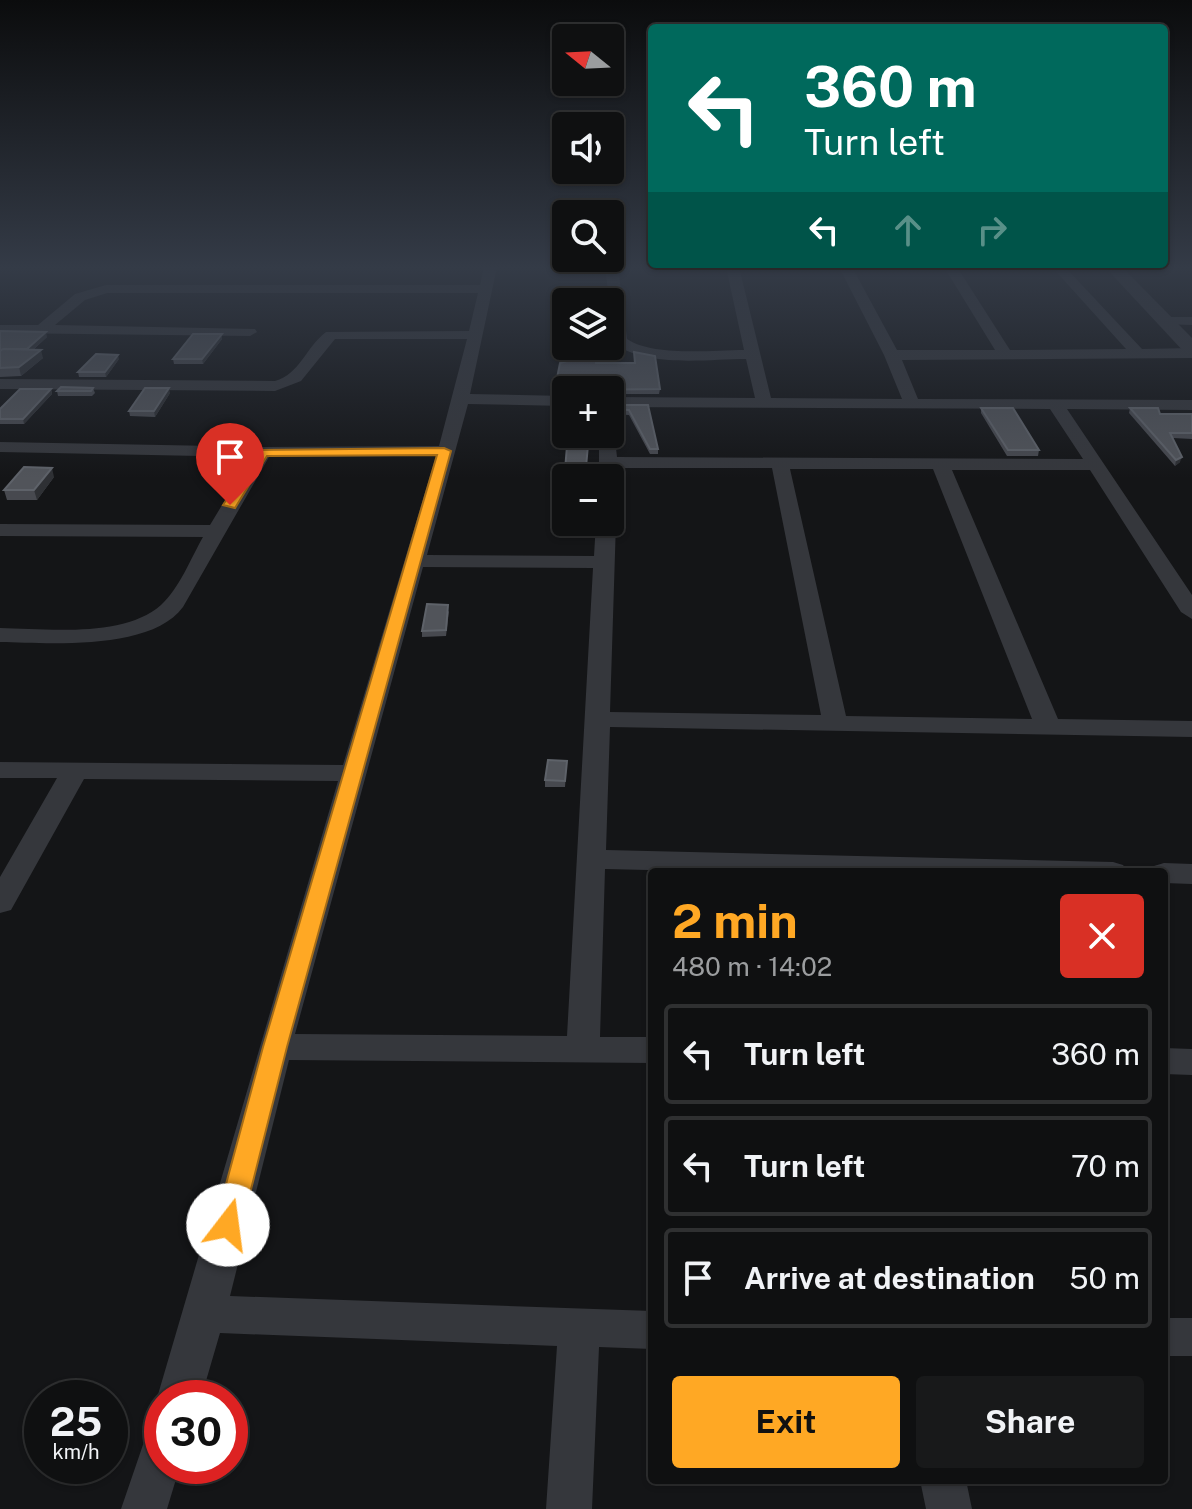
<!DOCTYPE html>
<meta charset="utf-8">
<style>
:root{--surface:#0f1011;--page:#18191a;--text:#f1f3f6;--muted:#9b9d9f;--line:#2f3031;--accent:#ffa824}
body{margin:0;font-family:"Public Sans",sans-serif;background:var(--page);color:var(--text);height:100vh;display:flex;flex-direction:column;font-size:30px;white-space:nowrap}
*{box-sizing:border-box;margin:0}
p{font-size:26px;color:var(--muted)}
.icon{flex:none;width:44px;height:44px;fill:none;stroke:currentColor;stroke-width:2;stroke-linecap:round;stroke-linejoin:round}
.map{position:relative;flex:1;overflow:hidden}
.panel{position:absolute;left:648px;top:868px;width:520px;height:616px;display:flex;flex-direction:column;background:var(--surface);border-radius:8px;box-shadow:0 2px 6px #0004,0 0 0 2px var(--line)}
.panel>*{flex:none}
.banner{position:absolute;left:648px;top:24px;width:520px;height:244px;border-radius:8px;box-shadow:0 2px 6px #0004,0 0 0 2px var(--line);background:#00695c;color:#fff;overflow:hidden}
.needle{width:52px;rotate:288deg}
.tools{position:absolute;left:552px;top:24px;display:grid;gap:16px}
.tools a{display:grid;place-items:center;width:72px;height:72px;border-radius:8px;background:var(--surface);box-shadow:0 2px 6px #0004,0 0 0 2px var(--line);font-size:40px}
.speed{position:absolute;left:24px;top:1380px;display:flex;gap:16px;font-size:40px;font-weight:700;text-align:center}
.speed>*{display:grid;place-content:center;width:104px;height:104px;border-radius:50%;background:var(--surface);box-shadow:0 2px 6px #0004,0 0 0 2px var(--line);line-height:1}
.speed small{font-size:20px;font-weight:400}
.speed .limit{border:12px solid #d22;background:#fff;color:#111}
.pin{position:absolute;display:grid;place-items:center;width:68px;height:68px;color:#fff;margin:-82px -34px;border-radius:50% 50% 50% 0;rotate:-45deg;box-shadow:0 0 8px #0007}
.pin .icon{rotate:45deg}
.me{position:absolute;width:88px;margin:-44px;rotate:15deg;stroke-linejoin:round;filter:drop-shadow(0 0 6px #0008)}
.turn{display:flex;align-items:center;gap:28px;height:168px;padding:0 24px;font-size:36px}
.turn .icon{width:104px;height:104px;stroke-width:2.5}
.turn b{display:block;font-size:56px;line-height:68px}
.lanes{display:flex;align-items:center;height:76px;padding:0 24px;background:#0003;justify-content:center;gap:40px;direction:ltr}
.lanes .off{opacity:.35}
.round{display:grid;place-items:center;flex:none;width:84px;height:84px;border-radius:8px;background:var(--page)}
.headline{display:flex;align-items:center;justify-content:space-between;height:136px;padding:0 24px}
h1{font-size:48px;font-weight:700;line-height:60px;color:var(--accent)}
.button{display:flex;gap:16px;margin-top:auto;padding:16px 24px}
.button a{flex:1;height:92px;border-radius:8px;background:var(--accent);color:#111;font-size:32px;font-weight:700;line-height:92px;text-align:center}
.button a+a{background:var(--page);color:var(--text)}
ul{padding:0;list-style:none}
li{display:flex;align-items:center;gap:24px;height:100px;margin:0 16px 12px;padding:0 8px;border:4px solid var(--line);border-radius:8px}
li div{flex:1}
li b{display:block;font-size:30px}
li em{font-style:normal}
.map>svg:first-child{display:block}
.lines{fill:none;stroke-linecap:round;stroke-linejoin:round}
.minor{fill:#35373c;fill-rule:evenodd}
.tertiary{fill:#35373c;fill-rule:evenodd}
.wall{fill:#47494f}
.shaded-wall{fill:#2e3034}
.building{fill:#51545a;stroke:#5e6269;stroke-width:2}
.route{fill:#ffa824;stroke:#a66d17;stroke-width:2}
</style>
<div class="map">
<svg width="1192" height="1509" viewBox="0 0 1192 1509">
<rect width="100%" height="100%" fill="#141517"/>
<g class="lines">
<path class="minor" d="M 484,267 L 497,267 L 470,394 L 566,396 L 566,406 L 468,404 L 427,555 L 594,556 L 596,522 L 610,522 L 610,517 L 613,518 L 616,522 L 610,712 L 821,715 L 772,468 L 617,468 L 617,478 L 610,483 L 610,478 L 599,478 L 599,434 L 610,434 L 610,429 L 614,430 L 617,457 L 1083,459 L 1050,409 L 610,407 L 610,397 L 755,398 L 746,359 C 706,359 650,368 615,344 L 605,267 L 618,267 L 627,339 C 654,357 712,350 744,350 L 726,267 L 739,267 L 771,398 L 902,399 L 884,355 L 839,267 L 852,267 L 897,350 L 995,350 L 944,267 L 957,267 L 1010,350 L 1126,349 L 1052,267 L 1065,267 L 1142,349 L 1192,348 L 1192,358 L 902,360 L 918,399 L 1192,400 L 1192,410 L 1067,409 L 1192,595 L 1192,619 L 1181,612 L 1090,470 L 952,470 L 1058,719 L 1192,721 L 1192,737 L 610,727 L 606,850 L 1113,862 L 1123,865 L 1128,872 L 735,872 L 605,869 L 600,1037 L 652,1037 L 652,1063 L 289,1060 L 230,1296 L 652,1311 L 652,1349 L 599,1347 L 592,1509 L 546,1509 L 557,1346 L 220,1333 L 201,1398 L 162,1398 L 162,1409 L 157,1398 L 338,781 L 84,779 L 11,910 L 0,913 L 0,877 L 57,778 L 0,778 L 0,762 L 343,765 L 436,456 L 269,457 L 183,607 C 151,651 49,643 0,642 L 0,628 C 47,629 124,638 161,605 C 179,589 191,558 203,537 L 0,536 L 0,524 L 210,525 L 251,457 L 0,452 L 0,442 L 263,447 L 439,446 L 467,339 L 335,339 L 301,381 L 275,391 L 0,389 L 0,379 L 275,381 C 300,374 306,347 326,332 L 469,331 L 478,293 L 107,293 L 85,300 L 55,325 L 255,329 L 257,332 L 250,336 L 0,333 L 0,325 L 38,325 L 75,294 L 106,285 L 480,285 ZM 790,469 L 933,469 L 1032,719 L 846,716 ZM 423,567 L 593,568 L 567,1036 L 295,1034 Z
M 1166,317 L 1192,317 L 1192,325 L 1161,324 L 1161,318 Z
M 1164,863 L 1192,864 L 1192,884 L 1164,883 L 1164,872 L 1150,872 L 1154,866 Z
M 1164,1048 L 1192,1049 L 1192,1075 L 1164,1074 Z
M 1164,1318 L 1192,1318 L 1192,1356 L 1164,1356 Z
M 162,1430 L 162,1466 L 180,1466 L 167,1509 L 121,1509 L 146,1436 Z
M 920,1480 L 966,1480 L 972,1509 L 926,1509 Z"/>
<path class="tertiary" d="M 1105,267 L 1122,267 L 1192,338 L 1192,355 L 1185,353 Z"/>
</g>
<path class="wall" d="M 0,331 L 47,337 L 33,350 L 43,358 L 21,376 L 0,377 Z
M 222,334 L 222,339 L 203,364 L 174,364 L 173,359 Z
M 634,352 L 660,389 L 659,394 L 610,394 L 610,390 L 566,390 L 566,394 L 555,393 L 555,388 L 596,363 L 635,363 Z
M 119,359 L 106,377 L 79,377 L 78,372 Z
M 93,388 L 95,393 L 92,396 L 58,396 L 57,391 Z
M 51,389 L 52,394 L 24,424 L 0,424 L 0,409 Z
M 170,393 L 155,417 L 130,416 L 129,411 Z
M 610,405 L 648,405 L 658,449 L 658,454 L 650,454 L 629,415 L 610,414 Z
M 981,408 L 1039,450 L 1038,456 L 1007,456 L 981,413 Z
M 1130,408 L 1160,414 L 1192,414 L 1192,439 L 1173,438 L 1180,462 L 1175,466 L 1129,413 Z
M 54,477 L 37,500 L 7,500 L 4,490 Z
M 558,482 L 582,522 L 580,537 L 561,537 L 564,513 L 555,513 Z
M 449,611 L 446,636 L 422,637 L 422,631 Z
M 567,761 L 565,787 L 545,787 L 545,780 Z"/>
<path class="shaded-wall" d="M 46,332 L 47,337 L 26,356 L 25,352 Z
M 222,334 L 222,339 L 203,364 L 202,359 Z
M 41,350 L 43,358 L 21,376 L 19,367 Z
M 118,355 L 119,359 L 106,377 L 105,372 Z
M 169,388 L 170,393 L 155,417 L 154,411 Z
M 51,389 L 52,394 L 24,424 L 23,419 Z
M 1182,457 L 1180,462 L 1175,466 L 1176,460 Z
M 52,468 L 54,477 L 37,500 L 34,490 Z"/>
<path class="building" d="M 0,331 L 46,332 L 27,349 L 3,349 L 0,351 Z
M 193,334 L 222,334 L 202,359 L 173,359 Z
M 3,349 L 41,350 L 19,367 L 0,368 L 0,351 Z
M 634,352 L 655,356 L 660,389 L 576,390 L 555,388 L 560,363 L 595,353 L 596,363 L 635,363 Z
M 96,354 L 118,355 L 105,372 L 78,372 Z
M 61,387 L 93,388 L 91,391 L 57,391 Z
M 145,388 L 169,388 L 154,411 L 129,411 Z
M 20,389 L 51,389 L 23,419 L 0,419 L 0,409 Z
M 610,405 L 648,405 L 658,449 L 650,449 L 629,410 L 610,409 Z
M 981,408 L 1013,408 L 1039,450 L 1008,450 Z
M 1130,408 L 1158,408 L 1160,414 L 1192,414 L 1192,433 L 1170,433 L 1182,457 L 1176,460 Z
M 568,434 L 589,434 L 585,478 L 566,478 L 566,522 L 581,522 L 580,531 L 561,531 L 564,507 L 555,507 L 558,482 L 564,482 Z
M 24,467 L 52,468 L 34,490 L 4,490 Z
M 427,604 L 448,605 L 446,630 L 422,631 Z
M 548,760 L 567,761 L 565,781 L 545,780 Z"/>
<linearGradient id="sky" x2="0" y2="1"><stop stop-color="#0b0c0d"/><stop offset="0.56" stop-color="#343b47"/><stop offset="1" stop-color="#343b47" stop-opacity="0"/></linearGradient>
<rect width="1192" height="478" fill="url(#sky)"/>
<path class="route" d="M 444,448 L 451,451 L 287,1047 L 242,1225 L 238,1233 L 228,1237 L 219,1233 L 215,1225 L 263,1047 L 437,455 L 267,456 L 235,508 L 223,505 L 258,450 Z"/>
</svg>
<div class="tools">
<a><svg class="needle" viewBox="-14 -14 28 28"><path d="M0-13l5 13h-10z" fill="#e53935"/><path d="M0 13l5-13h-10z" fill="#9b9d9f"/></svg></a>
<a><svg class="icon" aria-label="sound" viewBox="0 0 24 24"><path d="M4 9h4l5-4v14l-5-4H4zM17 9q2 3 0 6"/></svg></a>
<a><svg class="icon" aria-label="search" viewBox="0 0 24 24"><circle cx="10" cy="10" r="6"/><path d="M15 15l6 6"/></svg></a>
<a><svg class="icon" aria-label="layers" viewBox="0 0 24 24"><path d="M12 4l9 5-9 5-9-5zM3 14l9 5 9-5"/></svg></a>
<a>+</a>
<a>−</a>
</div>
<div class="speed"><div>25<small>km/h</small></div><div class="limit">30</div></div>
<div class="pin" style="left:230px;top:505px;background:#d93025"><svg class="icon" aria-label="arrive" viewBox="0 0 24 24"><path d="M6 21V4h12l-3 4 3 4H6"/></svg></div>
<svg class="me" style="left:228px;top:1225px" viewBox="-20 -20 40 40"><circle r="19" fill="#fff"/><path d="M0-13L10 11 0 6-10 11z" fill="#ffa824"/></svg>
<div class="banner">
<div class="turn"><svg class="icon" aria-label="left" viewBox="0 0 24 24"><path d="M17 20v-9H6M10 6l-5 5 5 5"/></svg><div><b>360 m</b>Turn left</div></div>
<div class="lanes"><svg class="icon" aria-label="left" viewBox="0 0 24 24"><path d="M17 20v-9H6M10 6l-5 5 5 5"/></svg><svg class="icon off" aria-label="ahead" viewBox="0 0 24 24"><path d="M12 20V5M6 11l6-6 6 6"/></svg><svg class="icon off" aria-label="right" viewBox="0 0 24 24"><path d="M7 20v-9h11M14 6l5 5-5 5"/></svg></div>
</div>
<section class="panel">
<div class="headline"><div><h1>2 min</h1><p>480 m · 14:02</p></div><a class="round" style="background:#d93025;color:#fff"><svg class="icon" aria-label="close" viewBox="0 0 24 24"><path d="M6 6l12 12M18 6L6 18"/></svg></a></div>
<ul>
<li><svg class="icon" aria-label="left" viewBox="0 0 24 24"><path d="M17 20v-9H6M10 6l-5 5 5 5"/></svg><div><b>Turn left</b></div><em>360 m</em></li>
<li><svg class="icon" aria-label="left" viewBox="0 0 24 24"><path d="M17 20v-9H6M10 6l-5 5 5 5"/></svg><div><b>Turn left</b></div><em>70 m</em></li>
<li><svg class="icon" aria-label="arrive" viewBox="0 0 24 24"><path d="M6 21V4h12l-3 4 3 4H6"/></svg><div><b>Arrive at destination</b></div><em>50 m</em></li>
</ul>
<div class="button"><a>Exit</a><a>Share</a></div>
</section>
</div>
